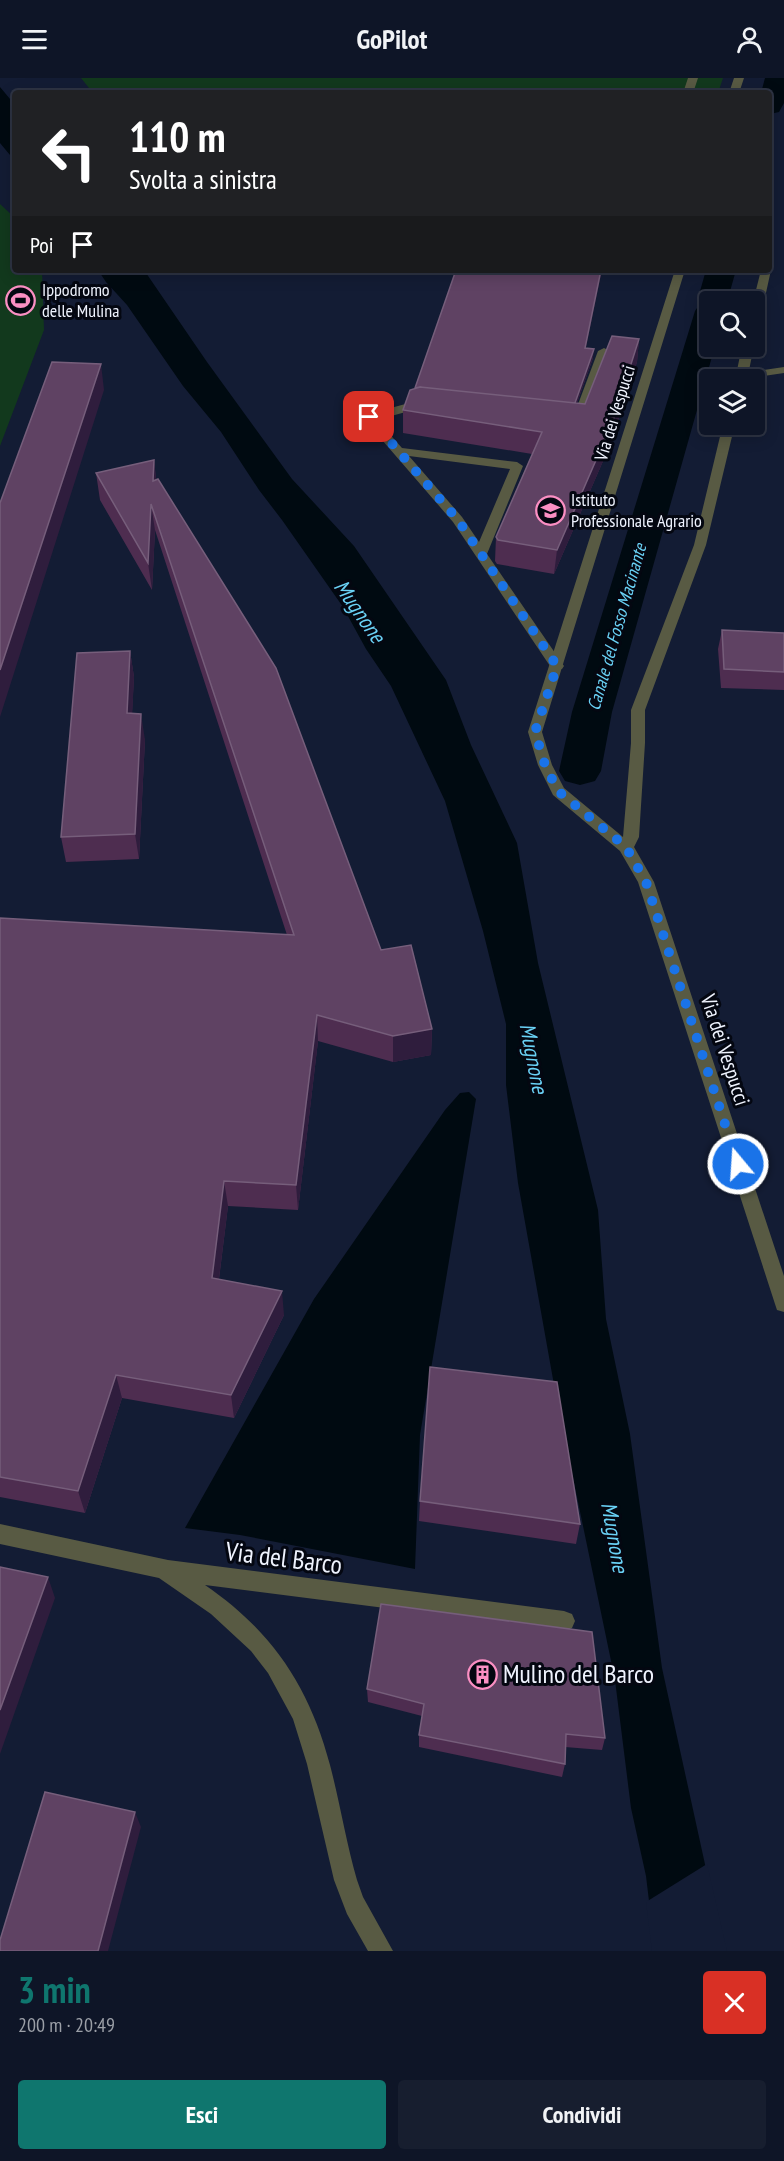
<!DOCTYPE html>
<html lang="it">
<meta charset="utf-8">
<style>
:root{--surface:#0e1527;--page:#171e2f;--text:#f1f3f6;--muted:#9b9fa7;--line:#2e3444;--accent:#0f766e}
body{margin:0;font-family:"PT Sans Narrow",sans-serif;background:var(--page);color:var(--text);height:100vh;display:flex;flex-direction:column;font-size:22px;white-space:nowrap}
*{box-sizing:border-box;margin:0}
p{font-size:20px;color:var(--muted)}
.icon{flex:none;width:33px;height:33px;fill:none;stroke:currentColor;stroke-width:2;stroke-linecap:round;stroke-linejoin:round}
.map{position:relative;height:1873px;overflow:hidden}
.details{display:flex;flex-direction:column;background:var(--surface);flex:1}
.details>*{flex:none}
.banner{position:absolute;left:12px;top:12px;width:760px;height:183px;border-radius:6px;box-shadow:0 3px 15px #0003,0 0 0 2px var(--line);background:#202124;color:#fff;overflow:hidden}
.fabs{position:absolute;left:699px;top:213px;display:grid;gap:12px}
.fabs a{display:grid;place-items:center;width:66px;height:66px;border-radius:6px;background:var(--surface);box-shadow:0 3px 15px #0003,0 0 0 2px var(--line);font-size:30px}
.pin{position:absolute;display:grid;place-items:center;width:51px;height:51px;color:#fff;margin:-26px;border-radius:12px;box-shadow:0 3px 9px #0006}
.me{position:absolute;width:66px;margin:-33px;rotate:342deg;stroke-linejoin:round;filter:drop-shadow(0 0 4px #0008)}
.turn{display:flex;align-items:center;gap:21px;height:126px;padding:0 18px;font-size:27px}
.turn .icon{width:78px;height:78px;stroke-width:2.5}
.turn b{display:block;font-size:42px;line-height:51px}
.then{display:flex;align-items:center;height:57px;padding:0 18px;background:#0003;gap:12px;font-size:22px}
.round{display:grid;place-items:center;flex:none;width:63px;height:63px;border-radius:6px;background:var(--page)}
.overview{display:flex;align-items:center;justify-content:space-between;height:102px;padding:0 18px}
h1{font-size:36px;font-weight:700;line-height:45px;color:var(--accent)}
.cta{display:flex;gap:12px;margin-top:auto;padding:12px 18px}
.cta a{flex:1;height:69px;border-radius:6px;background:var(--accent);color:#fff;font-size:24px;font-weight:700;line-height:69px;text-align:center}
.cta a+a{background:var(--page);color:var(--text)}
header{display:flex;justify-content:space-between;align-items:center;height:78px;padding:0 18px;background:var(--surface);font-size:27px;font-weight:700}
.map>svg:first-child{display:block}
.green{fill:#12391d}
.water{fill:#000a11}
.pier{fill:#131c34}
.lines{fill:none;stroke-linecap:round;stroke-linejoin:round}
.canal{fill:#000a11;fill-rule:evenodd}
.service{fill:#585a43;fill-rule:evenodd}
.minor{fill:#585a43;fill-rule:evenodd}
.wall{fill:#4e2d50}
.shaded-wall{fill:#2f1d3d}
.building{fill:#5f4263;stroke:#765e7b;stroke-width:1.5}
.route{stroke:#1a73e8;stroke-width:10;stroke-dasharray:0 18}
.labels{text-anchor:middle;stroke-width:6;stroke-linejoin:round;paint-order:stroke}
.far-poi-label{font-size:18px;fill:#eff3fe;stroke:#040711;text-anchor:start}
.far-street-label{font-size:18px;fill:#eff3fe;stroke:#040711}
.far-water-label{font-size:18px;font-style:italic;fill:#6ad2f6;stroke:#040711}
.street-label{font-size:21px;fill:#eff3fe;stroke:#040711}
.water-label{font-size:22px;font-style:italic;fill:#6ad2f6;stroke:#040711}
.near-street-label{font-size:26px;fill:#eff3fe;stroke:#040711}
.near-poi-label{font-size:26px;fill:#eff3fe;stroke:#040711;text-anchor:start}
</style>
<header><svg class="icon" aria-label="menu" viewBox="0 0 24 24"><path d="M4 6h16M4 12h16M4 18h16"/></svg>GoPilot<svg class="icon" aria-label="person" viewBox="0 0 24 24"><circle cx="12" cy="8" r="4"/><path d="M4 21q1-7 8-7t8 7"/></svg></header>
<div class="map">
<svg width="784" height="1873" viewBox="0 0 784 1873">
<rect width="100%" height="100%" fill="#131c34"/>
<path class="green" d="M 81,0 L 723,0 L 718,15 L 93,15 Z
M 0,126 L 15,140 L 15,192 L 42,192 L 44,252 L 0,368 Z"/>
<path class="water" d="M 0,9 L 15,27 L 15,83 L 0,65 Z
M 98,192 L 144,192 L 207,284 L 292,401 L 354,468 L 446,602 L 471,667 L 517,765 L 538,885 L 598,1132 L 606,1241 L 630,1356 L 662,1590 L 724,1873 L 655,1873 L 646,1798 L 631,1730 L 615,1602 L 556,1318 L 518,1105 L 506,1007 L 506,946 L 483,853 L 445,723 L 391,608 L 366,571 L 343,529 L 282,442 L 259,412 L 221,354 L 183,308 L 127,227 L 106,204 Z
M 469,1014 L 476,1021 L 420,1357 L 415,1491 L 240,1457 L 185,1450 L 314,1221 L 445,1032 L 460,1015 Z"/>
<path class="pier" d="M 707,1786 L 727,1873 L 652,1873 L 646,1824 Z"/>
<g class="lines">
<path class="canal" d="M 765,0 L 784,0 L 784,25 L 779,34 L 770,36 L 770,15 L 761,15 Z
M 706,192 L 736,192 L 727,224 L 710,224 L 710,268 L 715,268 L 612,634 L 601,693 L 595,703 L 580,707 L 565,703 L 559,693 L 572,634 L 695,233 L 699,227 L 697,224 Z"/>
<path class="service" d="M 688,0 L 698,0 L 693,15 L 683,15 Z
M 604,270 L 610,273 L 583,345 L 577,349 L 573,348 L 571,345 L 598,273 Z
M 784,289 L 784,295 L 742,301 L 736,298 L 742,295 Z
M 420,322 L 432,327 L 430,329 L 420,330 L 377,342 L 402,370 L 517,384 L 523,388 L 487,476 L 564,588 L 562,591 L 552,591 L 453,444 L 363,340 L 365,337 ZM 409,378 L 510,391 L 479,464 L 462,439 Z"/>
<path class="minor" d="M 734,0 L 744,0 L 739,15 L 729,15 Z
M 770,190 L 771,192 L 760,242 L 754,245 L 753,224 L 761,192 L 770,192 Z
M 675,192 L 685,192 L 542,654 L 552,687 L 564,710 L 623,759 L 631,665 L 631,632 L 694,467 L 723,346 L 735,346 L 706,467 L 645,632 L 645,665 L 639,759 L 634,769 L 654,804 L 784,1198 L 784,1234 L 777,1232 L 775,1226 L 638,804 L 620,773 L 553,717 L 538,687 L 528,654 Z
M 742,268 L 754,268 L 747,302 L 735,302 Z
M 0,1446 L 168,1482 L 564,1533 L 572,1536 L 575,1543 L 572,1550 L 564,1553 L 205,1507 C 272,1553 309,1608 330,1687 C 340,1725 346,1764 357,1802 L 363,1819 L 393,1873 L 368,1873 L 347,1836 L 334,1802 L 307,1686 L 293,1641 L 268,1595 L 251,1573 L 211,1536 L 159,1500 L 0,1466 Z"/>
</g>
<path class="wall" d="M 639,261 L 637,284 L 610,367 L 554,496 L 497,486 L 495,483 L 496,459 L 532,376 L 403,355 L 403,332 L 586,270 L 593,280 L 577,325 L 585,326 Z
M 154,382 L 156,402 L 381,872 L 432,951 L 431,977 L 393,984 L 318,963 L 298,1132 L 228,1128 L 219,1201 L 284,1237 L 234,1340 L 122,1320 L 85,1435 L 0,1419 L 0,840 L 287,857 L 155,452 L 152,512 L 100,422 L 96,395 Z
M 722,552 L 784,555 L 784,612 L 721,610 L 718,571 Z
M 130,573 L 134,599 L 132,635 L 145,662 L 139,781 L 66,784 L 61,759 Z
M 420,1423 L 580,1446 L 576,1466 L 419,1443 Z
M 367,1611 L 605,1660 L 602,1672 L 565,1669 L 565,1686 L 562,1699 L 419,1669 L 419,1657 L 422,1638 L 368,1624 Z"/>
<path class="shaded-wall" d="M 601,192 L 602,192 L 584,279 L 585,270 Z
M 639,261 L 637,284 L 610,367 L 554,496 L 557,472 Z
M 594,271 L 593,280 L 572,339 L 573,329 Z
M 101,286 L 104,312 L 0,639 L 0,592 Z
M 154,382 L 157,408 L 153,403 Z
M 151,426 L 155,452 L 152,512 L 148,485 Z
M 130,573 L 134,599 L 131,660 L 127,635 Z
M 141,636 L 145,662 L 139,781 L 135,756 Z
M 317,937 L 318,963 L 298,1132 L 296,1107 Z
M 432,951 L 431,977 L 393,984 L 393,958 Z
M 224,1103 L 228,1128 L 216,1224 L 212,1200 Z
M 282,1213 L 284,1237 L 234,1340 L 231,1317 Z
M 116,1297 L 122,1320 L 85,1435 L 78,1413 Z
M 48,1499 L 55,1520 L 0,1676 L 0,1632 Z
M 135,1734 L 141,1749 L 108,1873 L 98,1873 Z"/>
<path class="building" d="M 456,192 L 601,192 L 585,270 L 594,271 L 575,325 L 420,309 L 415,310 Z
M 612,258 L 639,261 L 613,343 L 557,472 L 498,462 L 496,459 L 542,354 L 403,332 L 410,312 L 420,309 L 585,326 Z
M 52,284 L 101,286 L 0,592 L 0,425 Z
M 154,382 L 153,403 L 158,401 L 276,590 L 381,872 L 411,867 L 432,951 L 393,958 L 317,937 L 296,1107 L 224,1103 L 212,1200 L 282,1213 L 231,1317 L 116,1297 L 78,1413 L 0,1399 L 0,840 L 294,857 L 151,426 L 148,485 L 96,395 Z
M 722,552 L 784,555 L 784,594 L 724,591 Z
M 130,573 L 127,635 L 141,636 L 135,756 L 61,759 L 77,575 Z
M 430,1289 L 557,1304 L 580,1446 L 420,1423 Z
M 0,1489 L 48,1499 L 0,1632 Z
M 381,1526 L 592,1554 L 605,1660 L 566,1656 L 565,1686 L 419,1657 L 424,1626 L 367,1611 Z
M 45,1714 L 135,1734 L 98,1873 L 0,1873 L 0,1862 Z"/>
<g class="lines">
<path class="route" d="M 369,339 L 458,442 L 557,588 L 535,654 L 545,687 L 558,713 L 626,769 L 646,804 L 738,1086"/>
</g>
<defs>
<symbol id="stadium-ring" viewBox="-11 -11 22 22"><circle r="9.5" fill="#040711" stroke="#fb8fc3" stroke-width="1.5"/><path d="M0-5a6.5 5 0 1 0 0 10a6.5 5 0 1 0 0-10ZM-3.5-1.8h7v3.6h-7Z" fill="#fb8fc3"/></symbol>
<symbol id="school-ring" viewBox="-11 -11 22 22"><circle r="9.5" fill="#040711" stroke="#fb8fc3" stroke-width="1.5"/><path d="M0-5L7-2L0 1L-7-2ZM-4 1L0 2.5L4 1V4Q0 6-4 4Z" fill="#fb8fc3"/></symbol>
<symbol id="building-ring" viewBox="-11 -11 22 22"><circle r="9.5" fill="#040711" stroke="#fb8fc3" stroke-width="1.5"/><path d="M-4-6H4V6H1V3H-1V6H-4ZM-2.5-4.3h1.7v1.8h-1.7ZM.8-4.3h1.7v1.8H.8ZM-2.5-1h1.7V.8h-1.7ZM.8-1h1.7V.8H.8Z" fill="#fb8fc3"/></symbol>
</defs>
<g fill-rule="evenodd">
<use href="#stadium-ring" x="4" y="206" width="33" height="33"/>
<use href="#school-ring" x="534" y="416" width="33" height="33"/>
<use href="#building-ring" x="466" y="1580" width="33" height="33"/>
</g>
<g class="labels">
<g class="far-poi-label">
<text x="42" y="218">Ippodromo<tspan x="42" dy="21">delle Mulina</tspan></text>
<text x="571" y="428">Istituto<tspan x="571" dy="21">Professionale Agrario</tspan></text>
</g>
<g class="far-street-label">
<text transform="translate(615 335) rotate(-73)" y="6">Via dei Vespucci</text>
</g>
<g class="far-water-label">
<text transform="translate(617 549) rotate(-74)" y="6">Canale del Fosso Macinante</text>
</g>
<g class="street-label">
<text transform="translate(725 972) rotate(72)" y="7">Via dei Vespucci</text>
</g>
<g class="water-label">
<text transform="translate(360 533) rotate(55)" y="8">Mugnone</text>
<text transform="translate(534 980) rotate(79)" y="8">Mugnone</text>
<text transform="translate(615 1459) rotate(80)" y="8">Mugnone</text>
</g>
<g class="near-street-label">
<text transform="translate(284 1480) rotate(7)" y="9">Via del Barco</text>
</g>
<g class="near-poi-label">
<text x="503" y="1605">Mulino del Barco</text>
</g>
</g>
</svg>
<div class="fabs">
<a><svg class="icon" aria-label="search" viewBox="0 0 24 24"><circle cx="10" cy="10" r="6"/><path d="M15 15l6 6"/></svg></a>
<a><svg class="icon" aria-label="layers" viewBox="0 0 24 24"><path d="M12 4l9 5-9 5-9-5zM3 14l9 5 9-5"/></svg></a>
</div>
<div class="pin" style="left:369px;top:339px;background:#d93025"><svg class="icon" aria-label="arrive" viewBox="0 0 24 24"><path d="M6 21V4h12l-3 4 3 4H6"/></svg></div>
<svg class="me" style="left:738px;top:1086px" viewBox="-20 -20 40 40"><circle r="17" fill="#1a73e8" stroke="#fff" stroke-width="3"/><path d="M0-11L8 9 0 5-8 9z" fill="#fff"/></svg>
<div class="banner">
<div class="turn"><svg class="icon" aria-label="left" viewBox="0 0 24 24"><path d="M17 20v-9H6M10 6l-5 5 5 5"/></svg><div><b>110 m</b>Svolta a sinistra</div></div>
<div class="then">Poi<svg class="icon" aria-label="arrive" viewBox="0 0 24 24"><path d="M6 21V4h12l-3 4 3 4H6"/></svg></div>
</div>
</div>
<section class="details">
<div class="overview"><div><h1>3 min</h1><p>200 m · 20:49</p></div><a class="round" style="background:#d93025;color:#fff"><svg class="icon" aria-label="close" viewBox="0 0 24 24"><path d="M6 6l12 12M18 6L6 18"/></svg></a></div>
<div class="cta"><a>Esci</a><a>Condividi</a></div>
</section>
